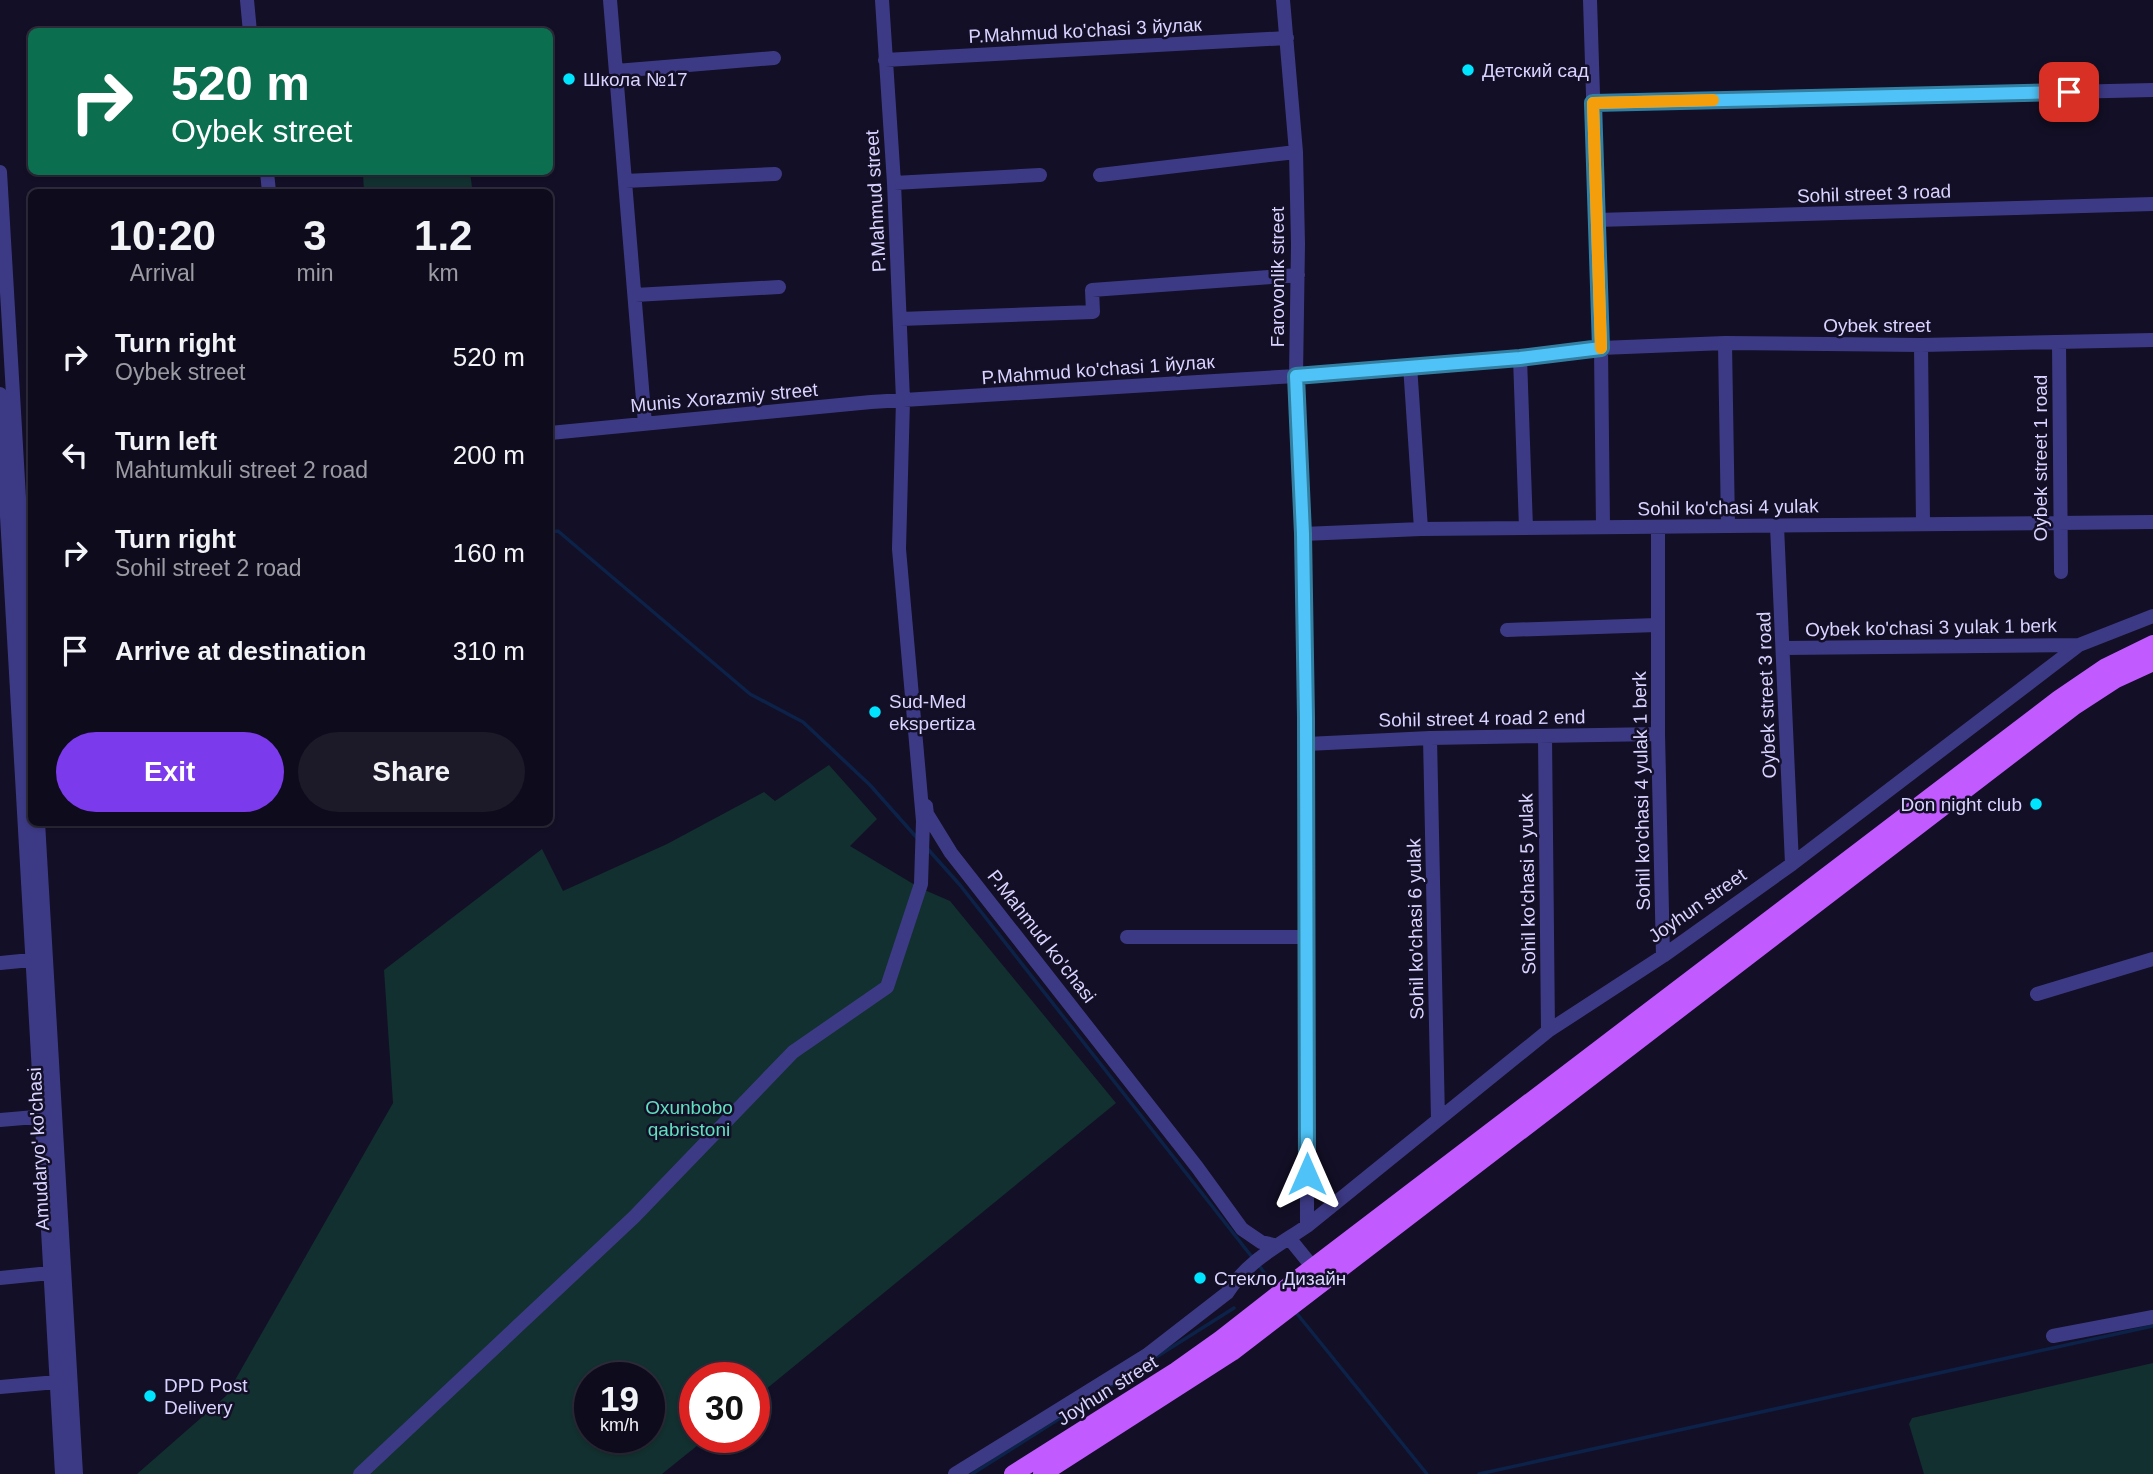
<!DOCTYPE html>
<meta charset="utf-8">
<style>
:root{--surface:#0e0b1c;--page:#1c1929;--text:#f1f3f6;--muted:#9b9ba3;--line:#2e2b3b;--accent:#7c3aed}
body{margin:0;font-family:Arial,sans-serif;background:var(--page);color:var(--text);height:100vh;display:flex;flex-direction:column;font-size:26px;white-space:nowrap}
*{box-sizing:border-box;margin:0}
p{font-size:23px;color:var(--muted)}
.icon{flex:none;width:38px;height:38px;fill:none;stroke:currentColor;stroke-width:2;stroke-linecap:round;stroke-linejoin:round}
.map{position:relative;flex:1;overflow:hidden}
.details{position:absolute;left:28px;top:189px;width:525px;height:637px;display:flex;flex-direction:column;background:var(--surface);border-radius:10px;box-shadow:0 2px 5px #0004,0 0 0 2px var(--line)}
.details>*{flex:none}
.hud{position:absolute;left:28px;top:28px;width:525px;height:147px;border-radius:10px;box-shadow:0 2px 5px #0004,0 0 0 2px var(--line);background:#0b6e4f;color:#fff;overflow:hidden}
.speed{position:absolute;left:574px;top:1362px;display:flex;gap:14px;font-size:35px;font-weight:700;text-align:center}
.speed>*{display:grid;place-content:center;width:91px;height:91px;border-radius:50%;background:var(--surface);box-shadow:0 2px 5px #0004,0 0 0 2px var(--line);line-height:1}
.speed small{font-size:18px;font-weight:400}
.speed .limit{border:10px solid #d22;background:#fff;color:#111}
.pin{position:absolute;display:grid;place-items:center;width:60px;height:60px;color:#fff;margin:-30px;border-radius:14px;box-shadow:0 4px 10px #0006}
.me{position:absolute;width:77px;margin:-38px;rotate:0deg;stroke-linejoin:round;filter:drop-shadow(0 0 5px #0008)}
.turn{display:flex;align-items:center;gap:24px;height:147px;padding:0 28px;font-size:32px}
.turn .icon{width:91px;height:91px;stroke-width:2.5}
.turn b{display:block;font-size:49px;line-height:60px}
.eta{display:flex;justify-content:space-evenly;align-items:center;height:119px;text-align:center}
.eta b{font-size:42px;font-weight:600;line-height:49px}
.action{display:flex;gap:14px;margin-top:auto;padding:14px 28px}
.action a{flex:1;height:80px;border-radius:42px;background:var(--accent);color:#fff;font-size:28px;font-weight:600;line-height:80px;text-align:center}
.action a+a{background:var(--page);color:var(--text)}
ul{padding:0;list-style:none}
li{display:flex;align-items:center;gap:21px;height:98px;padding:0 28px}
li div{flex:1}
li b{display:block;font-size:26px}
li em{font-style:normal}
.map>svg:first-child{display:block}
.green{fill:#12302f;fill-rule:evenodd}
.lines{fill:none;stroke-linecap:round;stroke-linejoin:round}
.stream{stroke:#0c2248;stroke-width:3.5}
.minor{stroke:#3d3a85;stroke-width:14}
.major{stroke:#c25bff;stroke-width:18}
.route-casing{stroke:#337fa1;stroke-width:18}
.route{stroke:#4fc3f7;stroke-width:12}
.slow{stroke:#f59e0b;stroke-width:12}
.poi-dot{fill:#00e5ff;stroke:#130f26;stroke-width:2.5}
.labels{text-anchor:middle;stroke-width:5;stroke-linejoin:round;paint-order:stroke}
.street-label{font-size:19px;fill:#d9d4ff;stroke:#130f26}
.poi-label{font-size:19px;fill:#d9d4ff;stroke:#130f26;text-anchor:start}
.park-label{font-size:19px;fill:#5fe0c0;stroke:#130f26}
</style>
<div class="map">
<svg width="2153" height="1474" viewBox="0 0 2153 1474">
<rect width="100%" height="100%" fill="#130f26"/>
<path class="green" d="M 365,172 L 470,172 L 472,187 L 466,192 L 364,192 L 363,174 Z
M 829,765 L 877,819 L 850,846 L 920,888 L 950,901 L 1116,1103 L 754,1399 L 754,1377 L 695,1377 L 695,1437 L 708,1437 L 662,1474 L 137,1474 L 226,1396 L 393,1103 L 384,970 L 542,849 L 563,891 L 667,844 L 764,792 L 775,801 ZM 590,1377 L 649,1377 L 649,1437 L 590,1437 Z
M 2153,1363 L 2153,1474 L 1924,1474 L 1909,1424 L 1912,1418 Z"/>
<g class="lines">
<path class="stream" d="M 550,532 L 558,531 L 750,694 L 803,722 L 870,785 L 918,839
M 926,847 L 960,885 L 1252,1257
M 1257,1263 L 1276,1288
M 1294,1310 L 1427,1474
M 1153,1359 L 1234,1308
M 972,1474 L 1117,1382
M 1479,1474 L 2153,1326"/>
<path class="minor" d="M 247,0 L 250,32
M 610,0 L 645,424
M 1283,0 L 1296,152 L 1298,244 L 1296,376 L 1303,534 L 1307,744 L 1307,1226
M 1590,0 L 1601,348 L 1603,527
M 885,60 L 1287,38
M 616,71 L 774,58
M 1593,103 L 2153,90
M 0,172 L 32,720
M 267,172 L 269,192
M 1100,175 L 1296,152
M 625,181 L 775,174
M 894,183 L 1040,175
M 1597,220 L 2153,204
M 635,295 L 779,287
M 900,319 L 1093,312 L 1092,290 L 1298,275
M 1725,343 L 1728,526
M 2059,343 L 2061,572
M 1921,345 L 1923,524
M 1520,358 L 1526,528
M 1410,365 L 1421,529
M 0,394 L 62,1474
M 550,433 L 871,402 L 1296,376 L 1520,358 L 1601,348 L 1725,343 L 1921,345 L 2153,340
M 1777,526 L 1792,864
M 1658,527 L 1658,734 L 1663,956
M 1303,534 L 1421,529 L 2153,522
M 1507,630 L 1657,625
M 1784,648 L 2079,645
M 1545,736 L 1548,1031
M 1430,738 L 1438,1120
M 1307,744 L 1430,738 L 1658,734
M 926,806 L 927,814 L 951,853 L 1197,1167 L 1242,1229 L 1261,1242 L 1274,1245
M 38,822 L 76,1474
M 1127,937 L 1307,937
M 0,963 L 31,960
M 2037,994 L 2153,959
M 0,1120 L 47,1116
M 1289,1238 L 1319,1275
M 0,1278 L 50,1273
M 2053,1336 L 2153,1317
M 0,1387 L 57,1382
M 360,1474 L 634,1217 L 793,1052 L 887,987 L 921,884 L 923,821 L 899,549 L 903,400 L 894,183 L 882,0
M 955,1474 L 1147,1355 L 1227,1293 C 1249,1260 1276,1247 1307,1226 L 1548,1031 L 1663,956 L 1792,864 L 2079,645 L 2153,616"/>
<path class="major" d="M 1013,1474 L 1176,1371 L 1221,1339 L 1304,1274 L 2059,699 L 2106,667 L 2153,644
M 1042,1474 L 1232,1352 L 2073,707 L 2116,679 L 2153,662"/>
</g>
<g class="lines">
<defs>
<path id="route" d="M 1307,1174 L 1306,718 L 1303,534 L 1296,376 L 1520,358 L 1601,348 L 1593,103 L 2069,92"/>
</defs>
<use href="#route" class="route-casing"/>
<use href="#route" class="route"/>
<path class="slow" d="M 1601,348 L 1593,103 L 1713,100"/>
</g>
<g class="poi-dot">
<circle cx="1468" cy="70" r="7"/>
<circle cx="569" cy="79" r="7"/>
<circle cx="875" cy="712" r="7"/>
<circle cx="2036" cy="804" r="7"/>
<circle cx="1200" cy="1278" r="7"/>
<circle cx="150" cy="1396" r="7"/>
</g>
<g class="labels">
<g class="street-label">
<text transform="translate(1085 30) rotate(-3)" y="7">P.Mahmud ko'chasi 3 йулак</text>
<text transform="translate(1874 193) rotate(-2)" y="7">Sohil street 3 road</text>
<text transform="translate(875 201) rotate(-93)" y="7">P.Mahmud street</text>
<text transform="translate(1277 277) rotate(-90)" y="7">Farovonlik street</text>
<text x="1877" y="332">Oybek street</text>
<text transform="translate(1098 369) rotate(-4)" y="7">P.Mahmud ko'chasi 1 йулак</text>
<text transform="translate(724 397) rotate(-5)" y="7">Munis Xorazmiy street</text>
<text transform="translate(2040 458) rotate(-90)" y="7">Oybek street 1 road</text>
<text transform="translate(1728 507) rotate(-1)" y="7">Sohil ko'chasi 4 yulak</text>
<text transform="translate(1931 627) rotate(-1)" y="7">Oybek ko'chasi 3 yulak 1 berk</text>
<text transform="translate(1766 695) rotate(-92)" y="7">Oybek street 3 road</text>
<text transform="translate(1482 718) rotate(-1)" y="7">Sohil street 4 road 2 end</text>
<text transform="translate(1641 791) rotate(-91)" y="7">Sohil ko'chasi 4 yulak 1 berk</text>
<text transform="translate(1527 884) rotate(-91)" y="7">Sohil ko'chasi 5 yulak</text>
<text transform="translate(1697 905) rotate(-35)" y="7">Joyhun street</text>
<text transform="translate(1415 929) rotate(-91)" y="7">Sohil ko'chasi 6 yulak</text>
<text transform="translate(1042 936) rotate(52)" y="7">P.Mahmud ko'chasi</text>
<text transform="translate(38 1149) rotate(-93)" y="7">Amudaryo' ko'chasi</text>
<text transform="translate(1107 1390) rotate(-32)" y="7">Joyhun street</text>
</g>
<g class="poi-label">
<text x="1482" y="77">Детский сад</text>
<text x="583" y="86">Школа №17</text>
<text x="889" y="708">Sud-Med<tspan x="889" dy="22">ekspertiza</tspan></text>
<text x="2022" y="811" text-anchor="end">Don night club</text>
<text x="1214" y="1285">Стекло Дизайн</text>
<text x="164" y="1392">DPD Post<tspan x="164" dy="22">Delivery</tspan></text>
</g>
<g class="park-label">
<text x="689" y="1114">Oxunbobo<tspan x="689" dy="22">qabristoni</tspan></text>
</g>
</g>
</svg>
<div class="speed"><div>19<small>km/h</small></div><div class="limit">30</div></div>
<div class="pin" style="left:2069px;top:92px;background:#d93025"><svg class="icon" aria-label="arrive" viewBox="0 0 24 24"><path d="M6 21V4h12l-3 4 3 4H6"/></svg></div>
<svg class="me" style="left:1307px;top:1174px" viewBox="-20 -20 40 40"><path d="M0-17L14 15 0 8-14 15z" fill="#4fc3f7" stroke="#fff" stroke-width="4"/></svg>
<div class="hud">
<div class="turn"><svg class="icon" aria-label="right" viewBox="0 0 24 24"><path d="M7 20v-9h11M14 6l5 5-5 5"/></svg><div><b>520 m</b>Oybek street</div></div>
</div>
<section class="details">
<div class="eta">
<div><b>10:20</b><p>Arrival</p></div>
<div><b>3</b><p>min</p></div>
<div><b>1.2</b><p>km</p></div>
</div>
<ul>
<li><svg class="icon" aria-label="right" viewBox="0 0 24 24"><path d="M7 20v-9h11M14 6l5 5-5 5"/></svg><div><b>Turn right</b><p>Oybek street</p></div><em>520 m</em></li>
<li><svg class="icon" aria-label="left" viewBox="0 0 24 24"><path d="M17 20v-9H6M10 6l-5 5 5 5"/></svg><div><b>Turn left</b><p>Mahtumkuli street 2 road</p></div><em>200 m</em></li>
<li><svg class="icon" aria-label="right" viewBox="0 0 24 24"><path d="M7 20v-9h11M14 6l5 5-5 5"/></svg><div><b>Turn right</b><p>Sohil street 2 road</p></div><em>160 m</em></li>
<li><svg class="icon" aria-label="arrive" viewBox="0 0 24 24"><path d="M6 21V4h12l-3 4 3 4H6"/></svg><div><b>Arrive at destination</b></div><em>310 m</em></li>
</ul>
<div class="action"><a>Exit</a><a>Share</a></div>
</section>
</div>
